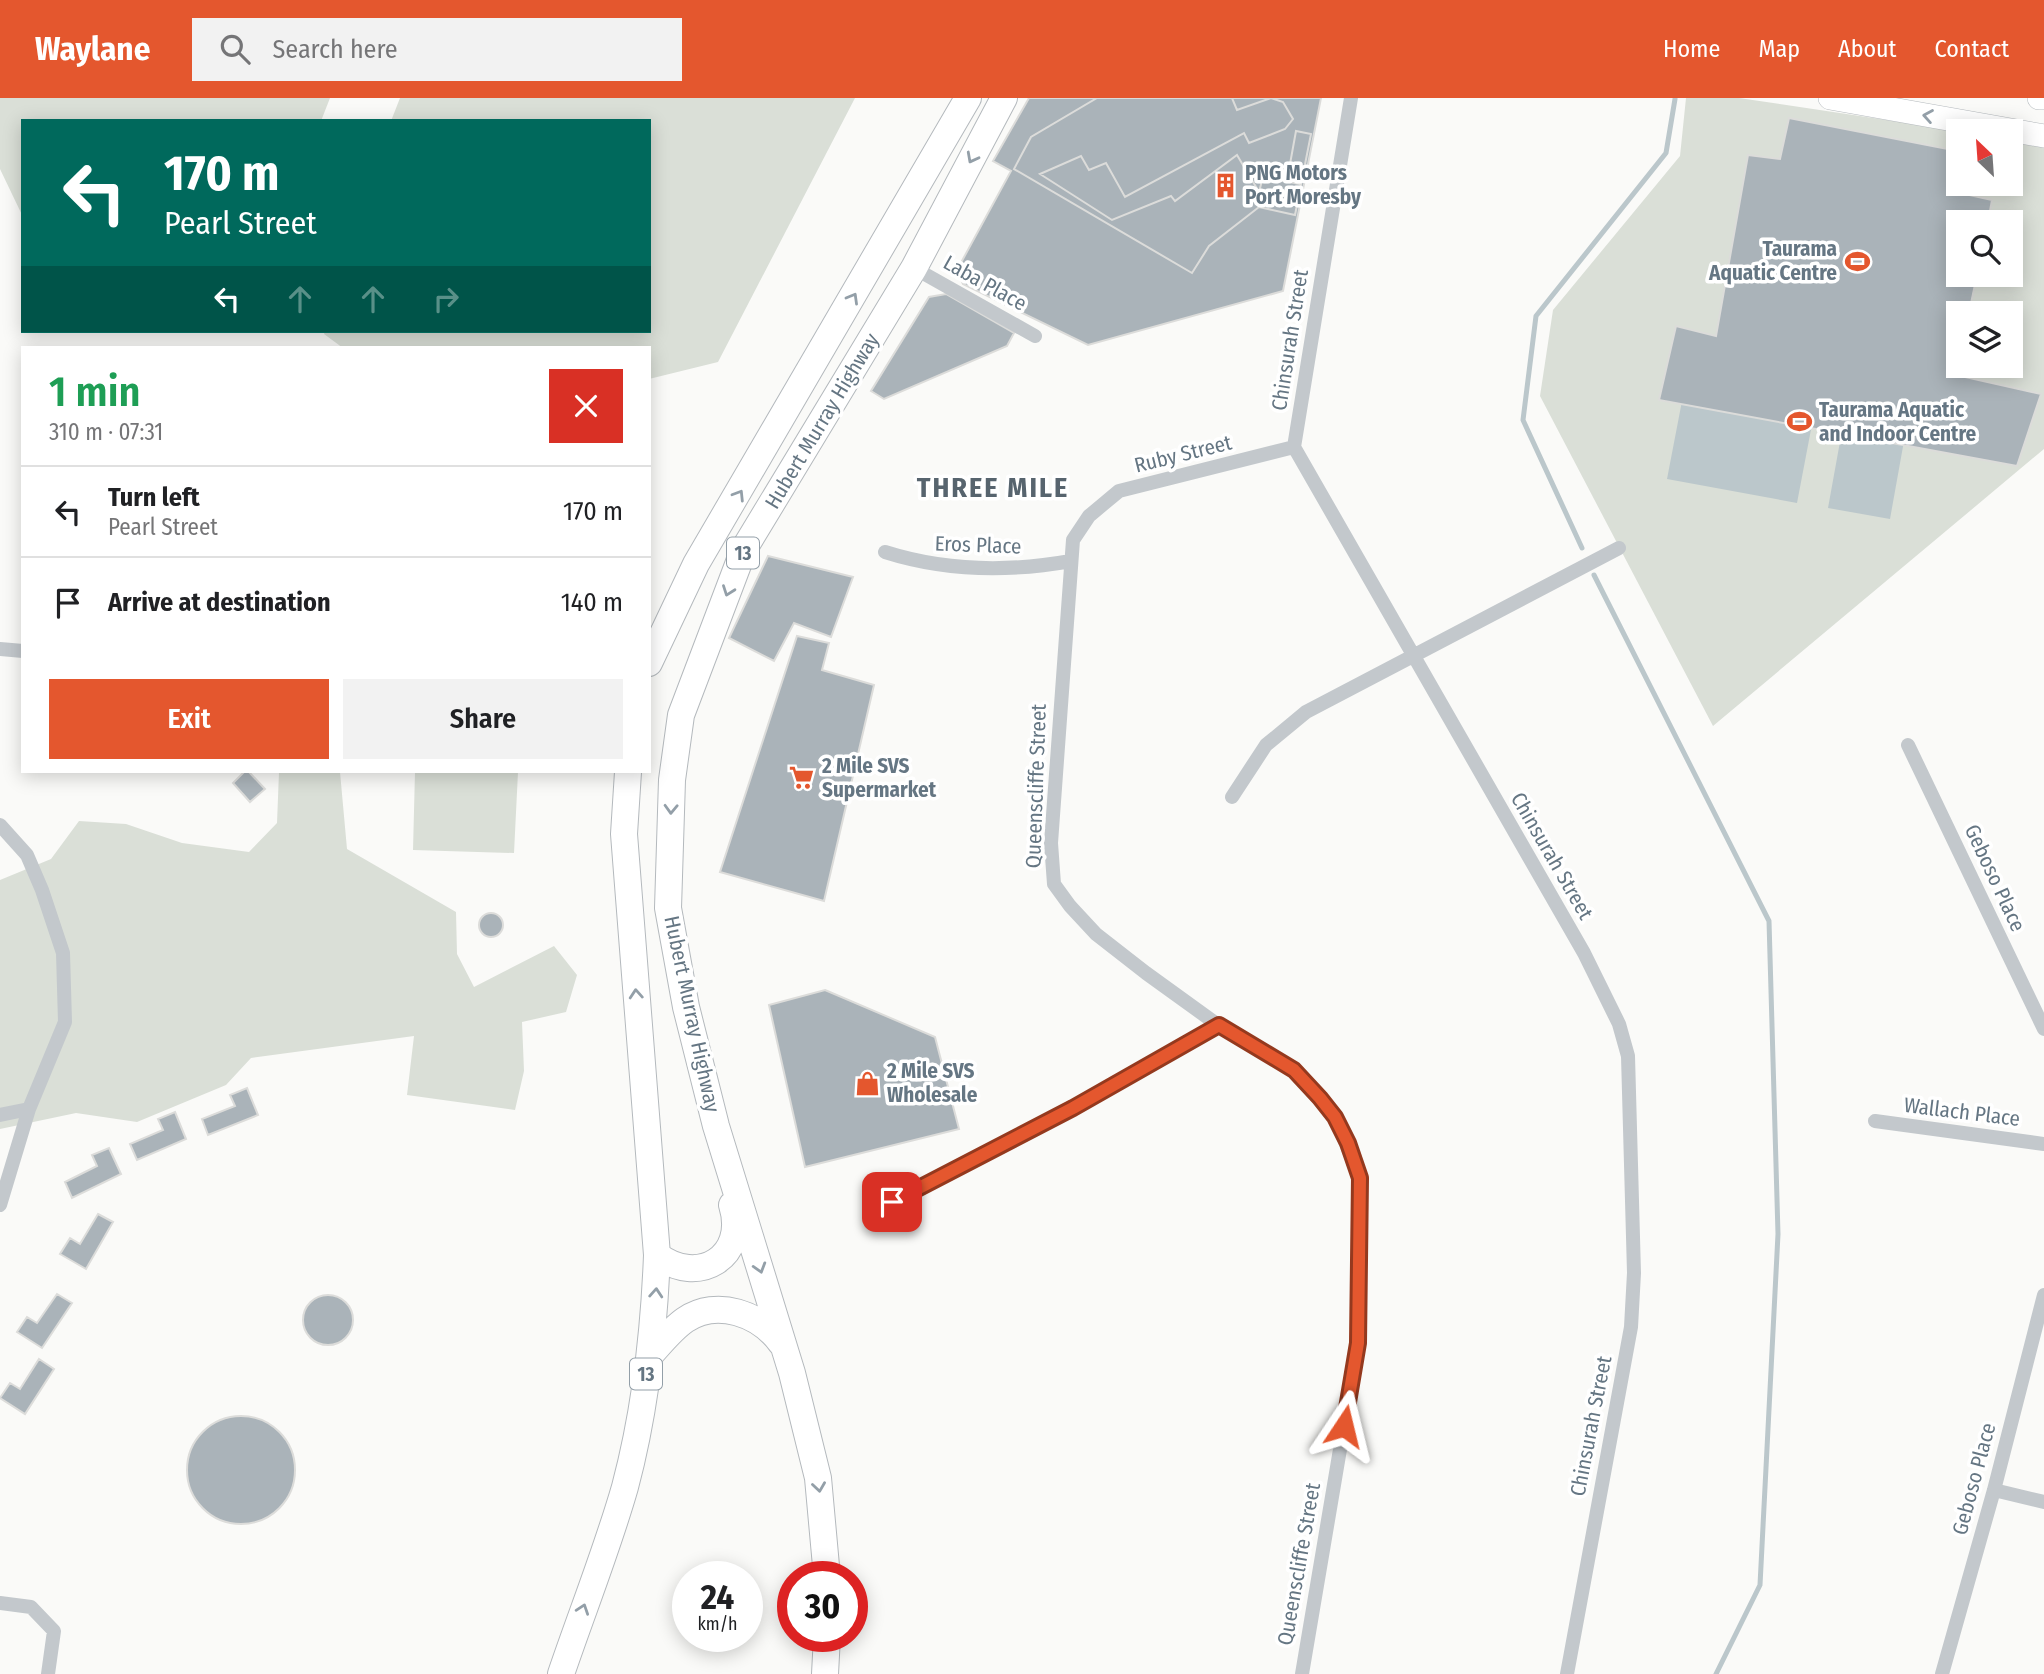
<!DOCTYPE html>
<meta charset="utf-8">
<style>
:root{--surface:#fff;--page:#f2f2f2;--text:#202124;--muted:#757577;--line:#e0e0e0;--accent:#e4572e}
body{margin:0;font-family:"Fira Sans Condensed",sans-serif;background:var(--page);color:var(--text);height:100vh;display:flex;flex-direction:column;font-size:26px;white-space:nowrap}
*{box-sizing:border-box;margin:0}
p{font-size:23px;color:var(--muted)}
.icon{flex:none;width:38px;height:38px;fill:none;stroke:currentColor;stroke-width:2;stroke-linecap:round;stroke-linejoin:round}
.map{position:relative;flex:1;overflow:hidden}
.side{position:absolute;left:21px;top:248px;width:630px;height:427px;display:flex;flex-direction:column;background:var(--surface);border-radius:0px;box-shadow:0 4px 18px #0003}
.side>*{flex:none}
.top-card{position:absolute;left:21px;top:21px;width:630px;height:214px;border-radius:0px;box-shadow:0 4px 18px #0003;background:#00695c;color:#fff;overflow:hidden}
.needle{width:46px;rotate:335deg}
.controls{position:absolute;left:1946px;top:21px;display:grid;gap:14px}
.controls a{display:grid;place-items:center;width:77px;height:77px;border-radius:0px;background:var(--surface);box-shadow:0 4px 18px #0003;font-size:35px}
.speed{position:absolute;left:672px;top:1463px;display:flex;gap:14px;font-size:35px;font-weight:700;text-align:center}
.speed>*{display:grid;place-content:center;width:91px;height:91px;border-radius:50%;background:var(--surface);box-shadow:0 4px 18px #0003;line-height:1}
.speed small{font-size:18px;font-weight:400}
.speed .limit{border:10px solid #d22;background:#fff;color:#111}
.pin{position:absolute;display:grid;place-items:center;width:60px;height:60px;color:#fff;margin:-30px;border-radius:14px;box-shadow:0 4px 10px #0006}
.me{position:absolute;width:77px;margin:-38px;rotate:10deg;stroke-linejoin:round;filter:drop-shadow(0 0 5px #0008)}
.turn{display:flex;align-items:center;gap:24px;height:147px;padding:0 28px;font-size:32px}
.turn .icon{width:91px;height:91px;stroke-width:2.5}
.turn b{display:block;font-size:49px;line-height:60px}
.lanes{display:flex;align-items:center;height:66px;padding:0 28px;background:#0003;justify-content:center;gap:35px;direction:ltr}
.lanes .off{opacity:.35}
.round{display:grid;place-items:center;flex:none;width:74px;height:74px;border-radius:0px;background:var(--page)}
.summary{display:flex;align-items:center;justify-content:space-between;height:119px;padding:0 28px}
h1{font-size:42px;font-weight:600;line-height:52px;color:#1e9e55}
.primary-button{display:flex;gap:14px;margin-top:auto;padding:14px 28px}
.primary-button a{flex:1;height:80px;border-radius:0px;background:var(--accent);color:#fff;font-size:28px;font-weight:600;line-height:80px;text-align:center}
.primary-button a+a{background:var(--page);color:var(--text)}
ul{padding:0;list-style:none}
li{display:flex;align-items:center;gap:21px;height:91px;padding:0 28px;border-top:2px solid var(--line)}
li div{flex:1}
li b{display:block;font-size:26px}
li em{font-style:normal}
header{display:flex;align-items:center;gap:42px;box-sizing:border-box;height:98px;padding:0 35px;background:var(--accent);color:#fff}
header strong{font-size:33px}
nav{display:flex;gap:38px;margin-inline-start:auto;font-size:24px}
.search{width:490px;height:63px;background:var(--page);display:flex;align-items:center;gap:18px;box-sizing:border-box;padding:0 24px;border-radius:0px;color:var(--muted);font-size:26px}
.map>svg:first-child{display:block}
.green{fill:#dadfd7;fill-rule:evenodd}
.water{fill:#bbc7cb}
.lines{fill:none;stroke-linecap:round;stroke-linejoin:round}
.stream{stroke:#bbc7cb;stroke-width:5}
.building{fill:#aab3b9;stroke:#dcdcda;stroke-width:2}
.primary-casing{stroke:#b5babe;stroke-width:24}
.highway-casing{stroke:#b4b9bd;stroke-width:28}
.street{stroke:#c3c8cc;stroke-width:14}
.primary{stroke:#fff;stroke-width:23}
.highway{stroke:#fff;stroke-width:26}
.oneway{stroke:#939fa8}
.route-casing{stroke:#94391e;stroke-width:18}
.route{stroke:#e4572e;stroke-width:12}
.labels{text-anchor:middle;stroke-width:7;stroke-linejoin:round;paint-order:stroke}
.shield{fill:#fff;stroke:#939fa8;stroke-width:2}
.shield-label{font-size:19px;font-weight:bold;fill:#657683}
.poi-label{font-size:21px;font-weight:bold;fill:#657683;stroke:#fff;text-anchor:start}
.street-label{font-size:21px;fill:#657683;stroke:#fff}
.district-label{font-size:28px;font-weight:bold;letter-spacing:2px;fill:#57646e;stroke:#fff}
</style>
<header>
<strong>Waylane</strong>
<div class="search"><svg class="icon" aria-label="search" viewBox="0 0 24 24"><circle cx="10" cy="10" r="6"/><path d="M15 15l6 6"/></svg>Search here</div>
<nav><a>Home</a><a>Map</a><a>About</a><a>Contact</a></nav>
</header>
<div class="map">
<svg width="2044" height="1576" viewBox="0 0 2044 1576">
<rect width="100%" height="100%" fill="#fafaf8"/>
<path class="green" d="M 0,0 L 330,0 L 321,23 L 23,23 L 23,119 L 0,71 Z
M 400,0 L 855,0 L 718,264 L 649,281 L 649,250 L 343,250 L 324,236 L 325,233 L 649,233 L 649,23 L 391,23 Z
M 1686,0 L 1739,0 L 1960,33 L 1958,86 L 2011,86 L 2011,41 L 2044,48 L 2044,351 L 1713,628 L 1540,298 L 1553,212 L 1680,58 ZM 1958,124 L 2011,124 L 2011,177 L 1958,177 ZM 1958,215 L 2011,215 L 2011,268 L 1958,268 Z
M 279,674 L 340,674 L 347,751 L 456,814 L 457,856 L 474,889 L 554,848 L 577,877 L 566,914 L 522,924 L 524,973 L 515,1012 L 407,997 L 414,938 L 251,960 L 226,987 L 137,1024 L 76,1015 L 0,1031 L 0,782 L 51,761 L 79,723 L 126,726 L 182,745 L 249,754 L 277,725 Z
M 415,674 L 518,674 L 514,755 L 413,752 Z"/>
<path class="water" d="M 1687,277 L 1817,300 L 1797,405 L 1667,381 Z
M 1847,305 L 1909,315 L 1890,421 L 1828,410 Z"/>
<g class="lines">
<path class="stream" d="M 1582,450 L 1523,322 L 1536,218 L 1666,55 L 1675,1
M 1594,477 L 1769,823 L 1778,1136 L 1760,1487 L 1716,1576"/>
</g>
<path class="building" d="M 1029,0 L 1321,0 L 1283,193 L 1088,247 L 963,186 L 957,172 L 1011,73 L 993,63 Z
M 1097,0 L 1232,0 L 1237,12 L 1271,0 L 1283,4 L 1293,21 L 1285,31 L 1249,45 L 1244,35 L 1125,99 L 1106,65 L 1089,72 L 1081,58 L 1040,76 L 1112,122 L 1171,98 L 1175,103 L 1237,57 L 1259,94 L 1263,79 L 1300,86 L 1303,69 L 1290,66 L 1296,33 L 1311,36 L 1295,117 L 1259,109 L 1209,148 L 1192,175 L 1014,71 L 1031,39 Z
M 1789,20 L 1958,53 L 1960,95 L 1992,102 L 1988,124 L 1958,124 L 1958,177 L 1977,177 L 1969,215 L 1958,215 L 1956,277 L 2041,296 L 2017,368 L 1659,302 L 1676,228 L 1716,238 L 1748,57 L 1780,61 Z
M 946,196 L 1014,235 L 1007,248 L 884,301 L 871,293 L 929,199 Z
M 768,458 L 853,479 L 831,539 L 794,525 L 774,563 L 729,540 Z
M 797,538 L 829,545 L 822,572 L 874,587 L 824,803 L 720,774 Z
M 244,674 L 249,674 L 265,691 L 250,704 L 233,685 Z
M479 827a12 12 0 1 1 24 0a12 12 0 1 1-24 0Z
M 825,892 L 935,939 L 959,1031 L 805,1069 L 769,907 Z
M 247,990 L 258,1017 L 208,1037 L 202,1021 L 235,1008 L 230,997 Z
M 175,1014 L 186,1041 L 137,1062 L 130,1046 L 163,1032 L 158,1021 Z
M 109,1050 L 121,1076 L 72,1100 L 65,1084 L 97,1068 L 92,1057 Z
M 98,1116 L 113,1124 L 86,1171 L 60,1156 L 70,1140 L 80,1146 Z
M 57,1196 L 72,1205 L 42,1250 L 17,1234 L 27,1219 L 37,1225 Z
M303 1222a25 25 0 1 1 50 0a25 25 0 1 1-50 0Z
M 39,1261 L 54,1271 L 25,1316 L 0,1300 L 10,1285 L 20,1291 Z
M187 1372a54 54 0 1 1 108 0a54 54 0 1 1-108 0Z"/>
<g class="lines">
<defs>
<path id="primary" d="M 1830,0 L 2044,38
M 2039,0 L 2044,0"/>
<path id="highway" d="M 649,565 L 696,466 L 968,0
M 657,1157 C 698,1189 748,1159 732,1107
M 650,1257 C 661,1245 672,1231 685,1222 C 717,1200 760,1216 781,1245
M 827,1479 L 818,1380 L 792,1275 L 716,1028 L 686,909 L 668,810 L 672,682 L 681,617 L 744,451 L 914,170 L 1004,0
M 561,1576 C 582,1514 607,1452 625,1389 C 645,1314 654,1234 657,1157 L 624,736 L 628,674
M 825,1576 L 827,1538"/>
</defs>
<use href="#primary" class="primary-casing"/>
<use href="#highway" class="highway-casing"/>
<path class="street" d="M 1351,0 L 1294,349 L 1584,855 L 1619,926 L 1628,958 L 1634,1175 L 1631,1229 L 1567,1576
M 914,170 L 1035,238
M 1294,349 L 1119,393 L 1089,418 L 1073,442 L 1051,745 L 1054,786 L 1070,808 L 1096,836 L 1146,875 L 1218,927 L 1294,973 L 1335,1019 L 1360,1080 L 1358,1245 L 1302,1576
M 885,454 C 945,473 1009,474 1071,463
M 0,551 L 23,553
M 1908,647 L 2044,931
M 1232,699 L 1266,647 L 1306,614 L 1619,450
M 0,727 L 27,757 L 42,792 L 63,855 L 65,924 L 29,1011 L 0,1017
M 1875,1023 L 2044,1046
M 892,1104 L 1073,1010 L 1218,927
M 0,1107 L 29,1011
M 1994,1392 L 2044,1404
M 0,1505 L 31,1509 L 54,1533 L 48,1576
M 1942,1576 L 1994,1392 L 2044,1197"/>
<use href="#primary" class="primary"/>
<use href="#highway" class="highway"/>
</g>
<defs><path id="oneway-chevron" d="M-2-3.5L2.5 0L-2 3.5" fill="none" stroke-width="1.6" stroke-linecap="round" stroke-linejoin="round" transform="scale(1.75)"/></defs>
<g class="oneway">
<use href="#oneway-chevron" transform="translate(1928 18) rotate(-170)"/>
<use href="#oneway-chevron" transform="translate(972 60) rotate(118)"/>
<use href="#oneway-chevron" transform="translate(853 200) rotate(-60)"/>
<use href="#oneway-chevron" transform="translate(739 397) rotate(-58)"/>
<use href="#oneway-chevron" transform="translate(728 493) rotate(110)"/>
<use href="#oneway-chevron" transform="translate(671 711) rotate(92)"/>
<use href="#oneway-chevron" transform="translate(636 896) rotate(-94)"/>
<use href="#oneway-chevron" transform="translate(760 1170) rotate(73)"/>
<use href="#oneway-chevron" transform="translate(656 1195) rotate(-86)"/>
<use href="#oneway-chevron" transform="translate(819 1389) rotate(82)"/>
<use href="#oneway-chevron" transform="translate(583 1511) rotate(-71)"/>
</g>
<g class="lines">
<defs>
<path id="route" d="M 892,1104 L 1073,1010 L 1219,927 L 1294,972 L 1320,1000 L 1335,1019 L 1348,1045 L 1360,1080 L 1358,1245 L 1344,1328"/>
</defs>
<use href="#route" class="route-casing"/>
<use href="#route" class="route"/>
</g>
<defs>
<symbol id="building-bare" viewBox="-9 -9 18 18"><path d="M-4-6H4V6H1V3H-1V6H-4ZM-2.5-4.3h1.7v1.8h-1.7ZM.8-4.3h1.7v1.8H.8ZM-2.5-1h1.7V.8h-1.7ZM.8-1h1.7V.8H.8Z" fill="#e4572e" stroke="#fff" stroke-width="2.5" paint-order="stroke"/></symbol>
<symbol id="stadium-bare" viewBox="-9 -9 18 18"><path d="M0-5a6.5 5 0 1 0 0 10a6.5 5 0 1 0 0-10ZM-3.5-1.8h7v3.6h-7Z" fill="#e4572e" stroke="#fff" stroke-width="2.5" paint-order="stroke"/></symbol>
<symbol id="supermarket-bare" viewBox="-9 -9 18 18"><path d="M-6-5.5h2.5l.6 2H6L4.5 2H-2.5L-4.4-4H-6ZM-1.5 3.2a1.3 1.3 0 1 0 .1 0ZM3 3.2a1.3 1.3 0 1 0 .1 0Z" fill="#e4572e" stroke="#fff" stroke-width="2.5" paint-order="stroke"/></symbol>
<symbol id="shop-bare" viewBox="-9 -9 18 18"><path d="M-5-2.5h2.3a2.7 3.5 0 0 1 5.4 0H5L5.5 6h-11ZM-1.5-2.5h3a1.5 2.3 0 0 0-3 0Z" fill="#e4572e" stroke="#fff" stroke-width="2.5" paint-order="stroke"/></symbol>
</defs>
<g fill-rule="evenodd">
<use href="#building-bare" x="1208" y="70" width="35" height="35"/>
<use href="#stadium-bare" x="1840" y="146" width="35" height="35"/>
<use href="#stadium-bare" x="1782" y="306" width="35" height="35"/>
<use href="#supermarket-bare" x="784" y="662" width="35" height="35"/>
<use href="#shop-bare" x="850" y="968" width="35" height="35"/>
</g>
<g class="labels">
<g class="shield">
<rect x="727" y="439.5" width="32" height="31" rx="5"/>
<rect x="630" y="1260.5" width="32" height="31" rx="5"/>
</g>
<g class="shield-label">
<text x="743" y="462">13</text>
<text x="646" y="1283">13</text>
</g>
<g class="poi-label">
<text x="1245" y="82">PNG Motors<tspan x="1245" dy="24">Port Moresby</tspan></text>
<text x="1837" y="158" text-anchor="end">Taurama<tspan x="1837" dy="24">Aquatic Centre</tspan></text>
<text x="1819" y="319">Taurama Aquatic<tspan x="1819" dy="24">and Indoor Centre</tspan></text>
<text x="822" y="675">2 Mile SVS<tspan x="822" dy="24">Supermarket</tspan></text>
<text x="887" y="980">2 Mile SVS<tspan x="887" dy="24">Wholesale</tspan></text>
</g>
<g class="street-label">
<text transform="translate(985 185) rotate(29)" y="7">Laba Place</text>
<text transform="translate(1290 242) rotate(-81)" y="7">Chinsurah Street</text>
<text transform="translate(822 323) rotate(-59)" y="7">Hubert Murray Highway</text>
<text transform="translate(1183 356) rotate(-14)" y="7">Ruby Street</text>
<text transform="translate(978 447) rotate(2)" y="7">Eros Place</text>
<text transform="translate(1036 688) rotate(-88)" y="7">Queenscliffe Street</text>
<text transform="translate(1552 758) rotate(60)" y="7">Chinsurah Street</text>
<text transform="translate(1995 780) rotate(65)" y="7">Geboso Place</text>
<text transform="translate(692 916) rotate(78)" y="7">Hubert Murray Highway</text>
<text transform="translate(1962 1014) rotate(7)" y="7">Wallach Place</text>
<text transform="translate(1591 1328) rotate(-79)" y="7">Chinsurah Street</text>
<text transform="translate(1974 1381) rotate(-75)" y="7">Geboso Place</text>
<text transform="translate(1299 1466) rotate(-80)" y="7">Queenscliffe Street</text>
</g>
<g class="district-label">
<text x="993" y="399">THREE MILE</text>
</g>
</g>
</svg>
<div class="controls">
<a><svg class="needle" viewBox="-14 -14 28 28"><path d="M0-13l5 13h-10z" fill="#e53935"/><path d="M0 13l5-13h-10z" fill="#757577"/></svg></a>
<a><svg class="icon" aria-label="search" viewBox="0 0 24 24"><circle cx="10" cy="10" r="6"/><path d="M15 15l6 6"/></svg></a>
<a><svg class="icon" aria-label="layers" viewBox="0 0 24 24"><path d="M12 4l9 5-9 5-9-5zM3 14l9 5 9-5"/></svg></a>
</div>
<div class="speed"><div>24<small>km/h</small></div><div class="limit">30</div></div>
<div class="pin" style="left:892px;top:1104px;background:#d93025"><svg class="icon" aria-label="arrive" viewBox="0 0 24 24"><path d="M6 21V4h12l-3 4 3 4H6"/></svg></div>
<svg class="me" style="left:1344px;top:1328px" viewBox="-20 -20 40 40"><path d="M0-17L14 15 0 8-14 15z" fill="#e4572e" stroke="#fff" stroke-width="4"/></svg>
<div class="top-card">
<div class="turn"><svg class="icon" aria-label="left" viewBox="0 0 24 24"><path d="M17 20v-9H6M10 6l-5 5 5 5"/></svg><div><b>170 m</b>Pearl Street</div></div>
<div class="lanes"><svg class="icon" aria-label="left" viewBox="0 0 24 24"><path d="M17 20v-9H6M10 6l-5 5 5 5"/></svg><svg class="icon off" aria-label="ahead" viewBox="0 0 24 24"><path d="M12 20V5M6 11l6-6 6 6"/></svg><svg class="icon off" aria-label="ahead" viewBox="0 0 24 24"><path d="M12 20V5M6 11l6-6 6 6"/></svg><svg class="icon off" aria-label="right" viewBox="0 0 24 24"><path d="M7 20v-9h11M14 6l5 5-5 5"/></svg></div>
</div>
<section class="side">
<div class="summary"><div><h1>1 min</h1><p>310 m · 07:31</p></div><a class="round" style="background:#d93025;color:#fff"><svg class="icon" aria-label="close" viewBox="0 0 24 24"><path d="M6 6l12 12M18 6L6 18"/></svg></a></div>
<ul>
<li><svg class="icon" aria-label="left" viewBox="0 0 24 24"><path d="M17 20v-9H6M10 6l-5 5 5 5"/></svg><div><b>Turn left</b><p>Pearl Street</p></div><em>170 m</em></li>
<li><svg class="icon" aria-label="arrive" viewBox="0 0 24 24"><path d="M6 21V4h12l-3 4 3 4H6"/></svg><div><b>Arrive at destination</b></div><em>140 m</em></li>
</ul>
<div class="primary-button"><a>Exit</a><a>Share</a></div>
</section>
</div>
